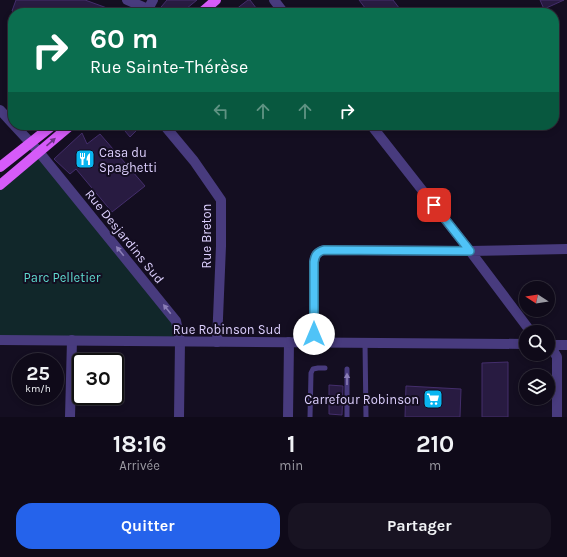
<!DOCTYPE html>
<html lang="fr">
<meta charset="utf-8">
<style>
:root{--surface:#0f0a19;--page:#181322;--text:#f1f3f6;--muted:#9b9aa2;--line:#2f2b38;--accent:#2563eb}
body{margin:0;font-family:Karla,sans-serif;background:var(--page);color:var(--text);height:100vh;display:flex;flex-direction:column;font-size:15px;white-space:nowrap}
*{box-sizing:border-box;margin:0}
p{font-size:13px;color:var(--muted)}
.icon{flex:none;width:22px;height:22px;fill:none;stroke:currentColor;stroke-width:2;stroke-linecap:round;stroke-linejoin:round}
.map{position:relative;height:417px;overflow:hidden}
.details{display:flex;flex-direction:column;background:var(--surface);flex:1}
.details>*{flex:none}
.guide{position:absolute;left:8px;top:8px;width:551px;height:122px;border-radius:16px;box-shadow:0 2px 6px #0003,0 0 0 1px var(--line);background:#0b6e4f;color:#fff;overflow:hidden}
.needle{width:26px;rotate:282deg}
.buttons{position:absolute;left:519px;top:281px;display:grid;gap:8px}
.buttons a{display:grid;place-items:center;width:36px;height:36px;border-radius:50%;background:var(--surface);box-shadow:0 2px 6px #0003,0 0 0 1px var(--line);font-size:20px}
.speed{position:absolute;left:12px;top:353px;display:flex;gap:8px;font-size:20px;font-weight:700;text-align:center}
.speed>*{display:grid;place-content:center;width:52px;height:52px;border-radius:50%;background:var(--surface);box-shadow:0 2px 6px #0003,0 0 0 1px var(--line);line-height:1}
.speed small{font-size:10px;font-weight:400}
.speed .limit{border:2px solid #111;border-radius:6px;background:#fff;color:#111}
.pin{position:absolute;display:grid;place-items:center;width:34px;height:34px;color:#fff;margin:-17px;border-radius:8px;box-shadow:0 2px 6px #0006}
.me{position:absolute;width:44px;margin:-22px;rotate:0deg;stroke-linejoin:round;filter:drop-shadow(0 0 3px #0008)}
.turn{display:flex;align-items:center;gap:14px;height:84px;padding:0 16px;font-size:18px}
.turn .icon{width:52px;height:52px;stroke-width:2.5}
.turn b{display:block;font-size:28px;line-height:34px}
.lanes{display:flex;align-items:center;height:38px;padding:0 16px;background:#0003;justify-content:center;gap:20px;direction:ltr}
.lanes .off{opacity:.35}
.eta{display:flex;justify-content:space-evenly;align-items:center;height:68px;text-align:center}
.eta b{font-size:24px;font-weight:700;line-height:28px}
.primary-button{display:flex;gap:8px;margin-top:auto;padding:8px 16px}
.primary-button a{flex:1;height:46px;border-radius:16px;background:var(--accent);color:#fff;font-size:16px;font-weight:700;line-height:46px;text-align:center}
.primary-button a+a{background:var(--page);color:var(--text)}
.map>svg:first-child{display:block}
.green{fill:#11272a}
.building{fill:#281b41;stroke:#442e6c}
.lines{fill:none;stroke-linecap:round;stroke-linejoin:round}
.service{stroke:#483b7e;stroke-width:5}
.minor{stroke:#483b7e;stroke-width:10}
.tertiary{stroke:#483b7e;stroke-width:10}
.primary{stroke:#d65bf9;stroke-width:10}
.oneway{fill:#6b3182}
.oneway2{fill:#8b7eb7}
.route-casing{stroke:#337fa1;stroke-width:10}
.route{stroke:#4fc3f7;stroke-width:7}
.labels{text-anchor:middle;stroke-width:4;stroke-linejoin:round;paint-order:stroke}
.poi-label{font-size:13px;fill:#dccffd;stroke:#140e21;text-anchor:start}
.street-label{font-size:13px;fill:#dccffd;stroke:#140e21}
.park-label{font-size:13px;fill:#5fdace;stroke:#140e21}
</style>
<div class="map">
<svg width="567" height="417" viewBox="0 0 567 417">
<rect width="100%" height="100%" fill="#140e21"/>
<path class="green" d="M 39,152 L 176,321 L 180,341 L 0,337 L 0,185 Z"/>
<path class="building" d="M 16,0 L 85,0 L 118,12 L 117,13 L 16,13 L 12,11 Z
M 167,0 L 197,0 L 181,13 L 156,13 Z
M 248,0 L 250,0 L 260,13 L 231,13 Z
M 359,0 L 393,0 L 403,13 L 369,13 Z
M 540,0 L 564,0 L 544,9 Z
M 120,125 L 142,125 L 130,137 Z
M 82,133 L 87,144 L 100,134 L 145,186 L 112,212 L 76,169 L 70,174 L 54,159 Z
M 508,362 L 508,417 L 482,417 L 482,363 Z
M 329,385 L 343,386 L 342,415 L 329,414 Z
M 406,386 L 461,389 L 460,417 L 405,417 Z"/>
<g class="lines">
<path class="service" d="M 365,343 L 366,417
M 310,417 L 311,373 L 313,369 L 318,368 L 325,368
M 347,417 L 347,369"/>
<path class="minor" d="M 127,0 L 148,9
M 274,0 L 284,13
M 0,110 L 13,124
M 14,125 L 39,152 L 176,321 L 180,341 L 179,417
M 164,125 L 194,161 L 221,200 L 221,246 L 217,342
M 371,125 L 470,251 L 531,332
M 314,343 L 314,262 C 315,255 317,252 324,250 L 470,251 L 567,249
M 548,344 L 550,345 L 557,357 L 557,417
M 70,417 L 72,340
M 288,417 L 289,342"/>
<path class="tertiary" d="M 146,13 L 153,0
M 0,340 L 526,344
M 548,345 L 567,345"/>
<path class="primary" d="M 201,13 L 216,0
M 0,167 L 53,125
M 0,185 L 71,125"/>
</g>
<defs><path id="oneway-solid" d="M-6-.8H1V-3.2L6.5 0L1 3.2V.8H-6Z"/></defs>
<use class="oneway" href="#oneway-solid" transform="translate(51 142) rotate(-41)"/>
<g class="oneway2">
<use href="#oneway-solid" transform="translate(120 251) rotate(-129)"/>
<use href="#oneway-solid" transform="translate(167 309) rotate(-129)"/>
<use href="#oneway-solid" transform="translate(347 379) rotate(-90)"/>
</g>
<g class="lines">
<defs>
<path id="route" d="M 314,334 L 314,262 C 315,255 317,252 324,250 L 470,251 L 434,205"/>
</defs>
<use href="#route" class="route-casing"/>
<use href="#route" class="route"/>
</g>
<defs>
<symbol id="restaurant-square" viewBox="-11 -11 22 22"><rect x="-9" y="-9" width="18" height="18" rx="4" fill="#09b5f0" stroke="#140e21"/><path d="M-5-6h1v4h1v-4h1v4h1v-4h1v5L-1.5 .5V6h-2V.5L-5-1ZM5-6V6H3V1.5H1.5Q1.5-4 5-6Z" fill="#fff"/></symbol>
<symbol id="supermarket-square" viewBox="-11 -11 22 22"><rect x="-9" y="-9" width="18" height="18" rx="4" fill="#09b5f0" stroke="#140e21"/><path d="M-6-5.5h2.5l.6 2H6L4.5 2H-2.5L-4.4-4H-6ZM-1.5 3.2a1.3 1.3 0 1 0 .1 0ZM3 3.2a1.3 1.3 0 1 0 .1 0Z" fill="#fff"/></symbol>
</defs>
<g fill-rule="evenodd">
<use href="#restaurant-square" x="74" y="148" width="22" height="22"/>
<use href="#supermarket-square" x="422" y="388" width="22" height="22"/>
</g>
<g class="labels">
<g class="poi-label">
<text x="99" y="157">Casa du<tspan x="99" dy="15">Spaghetti</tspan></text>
<text x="419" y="404" text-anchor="end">Carrefour Robinson</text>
</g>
<g class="street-label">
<text transform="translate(125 236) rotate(51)" y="5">Rue Desjardins Sud</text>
<text transform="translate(206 236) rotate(-90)" y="5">Rue Breton</text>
<text x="227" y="334">Rue Robinson Sud</text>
</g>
<g class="park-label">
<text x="62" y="282">Parc Pelletier</text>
</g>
</g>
</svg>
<div class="buttons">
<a><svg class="needle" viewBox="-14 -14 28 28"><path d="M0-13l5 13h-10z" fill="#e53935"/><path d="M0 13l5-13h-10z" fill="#9b9aa2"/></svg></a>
<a><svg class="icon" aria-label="search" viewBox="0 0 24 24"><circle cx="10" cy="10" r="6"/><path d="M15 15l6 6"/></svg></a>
<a><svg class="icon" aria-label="layers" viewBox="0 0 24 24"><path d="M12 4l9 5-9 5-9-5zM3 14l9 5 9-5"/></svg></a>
</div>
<div class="speed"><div>25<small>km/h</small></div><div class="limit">30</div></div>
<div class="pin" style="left:434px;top:205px;background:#d93025"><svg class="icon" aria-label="arrive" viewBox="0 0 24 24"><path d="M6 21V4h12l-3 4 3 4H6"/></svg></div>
<svg class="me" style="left:314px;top:334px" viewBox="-20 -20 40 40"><circle r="19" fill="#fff"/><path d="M0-13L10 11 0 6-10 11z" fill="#4fc3f7"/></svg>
<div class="guide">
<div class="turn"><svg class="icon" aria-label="right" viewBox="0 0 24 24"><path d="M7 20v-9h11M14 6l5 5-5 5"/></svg><div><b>60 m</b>Rue Sainte-Thérèse</div></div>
<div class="lanes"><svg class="icon off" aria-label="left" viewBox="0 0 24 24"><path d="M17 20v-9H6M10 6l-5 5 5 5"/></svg><svg class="icon off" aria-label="ahead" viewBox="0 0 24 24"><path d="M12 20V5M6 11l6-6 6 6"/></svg><svg class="icon off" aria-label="ahead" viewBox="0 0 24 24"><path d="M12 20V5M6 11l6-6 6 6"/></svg><svg class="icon" aria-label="right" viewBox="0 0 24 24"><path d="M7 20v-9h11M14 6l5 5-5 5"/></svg></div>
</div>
</div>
<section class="details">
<div class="eta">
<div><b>18:16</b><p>Arrivée</p></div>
<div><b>1</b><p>min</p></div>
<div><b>210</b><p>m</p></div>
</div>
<div class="primary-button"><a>Quitter</a><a>Partager</a></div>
</section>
